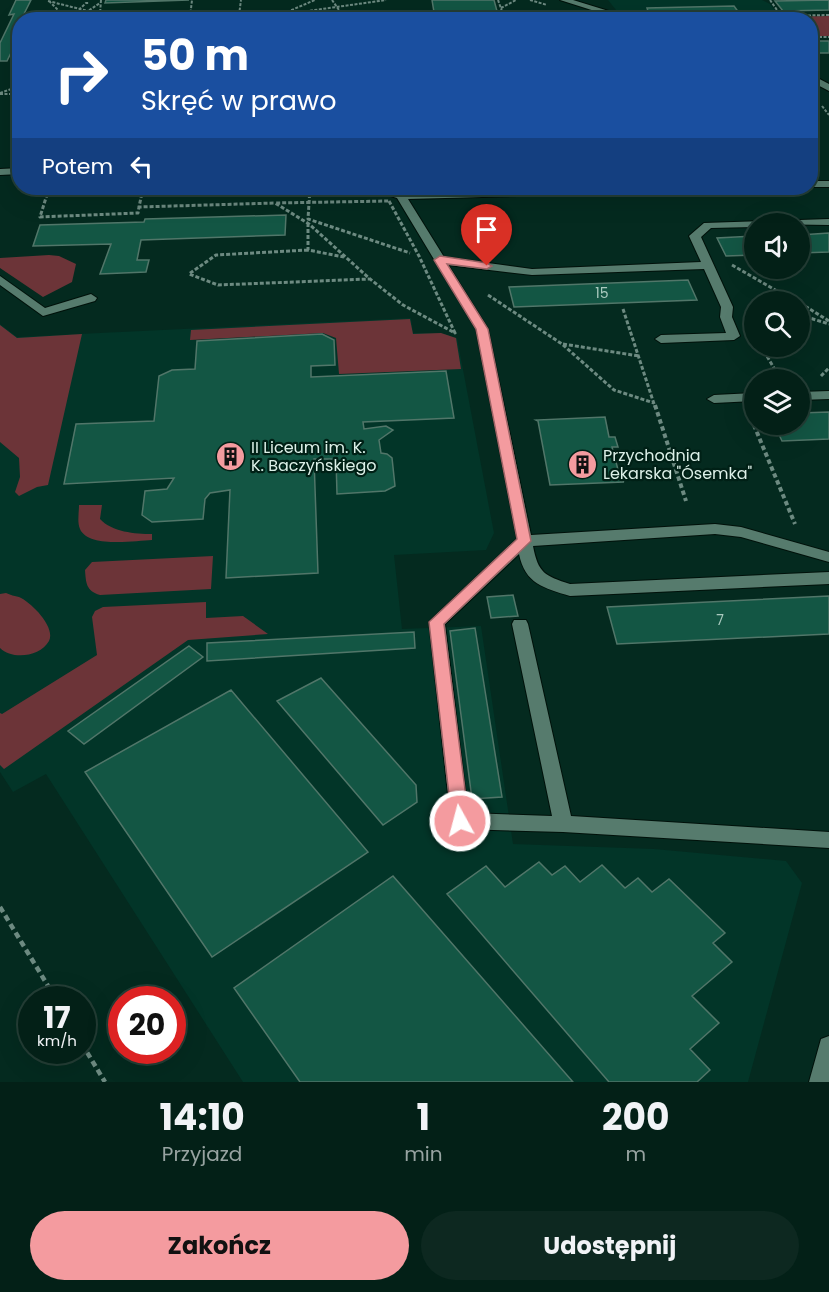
<!DOCTYPE html>
<html lang="pl">
<meta charset="utf-8">
<style>
:root{--surface:#032017;--page:#0d2820;--text:#f1f3f6;--muted:#97a3a1;--line:#243e36;--accent:#f49b9f}
body{margin:0;font-family:Poppins,sans-serif;background:var(--page);color:var(--text);height:100vh;display:flex;flex-direction:column;font-size:22px;white-space:nowrap}
*{box-sizing:border-box;margin:0}
p{font-size:20px;color:var(--muted)}
.icon{flex:none;width:33px;height:33px;fill:none;stroke:currentColor;stroke-width:2;stroke-linecap:round;stroke-linejoin:round}
.map{position:relative;height:1082px;overflow:hidden}
.panel{display:flex;flex-direction:column;background:var(--surface);flex:1}
.panel>*{flex:none}
.guide{position:absolute;left:12px;top:12px;width:806px;height:183px;border-radius:24px;box-shadow:0 6px 24px #0002,0 0 0 2px var(--line);background:#1a4fa0;color:#fff;overflow:hidden}
.controls{position:absolute;left:744px;top:213px;display:grid;gap:12px}
.controls a{display:grid;place-items:center;width:66px;height:66px;border-radius:50%;background:var(--surface);box-shadow:0 6px 24px #0002,0 0 0 2px var(--line);font-size:30px}
.speed{position:absolute;left:18px;top:986px;display:flex;gap:12px;font-size:30px;font-weight:700;text-align:center}
.speed>*{display:grid;place-content:center;width:78px;height:78px;border-radius:50%;background:var(--surface);box-shadow:0 6px 24px #0002,0 0 0 2px var(--line);line-height:1}
.speed small{font-size:15px;font-weight:400}
.speed .limit{border:9px solid #d22;background:#fff;color:#111}
.pin{position:absolute;display:grid;place-items:center;width:51px;height:51px;color:#fff;margin:-62px -26px;border-radius:50% 50% 50% 0;rotate:-45deg;box-shadow:0 0 6px #0007}
.pin .icon{rotate:45deg}
.me{position:absolute;width:66px;margin:-33px;rotate:353deg;stroke-linejoin:round;filter:drop-shadow(0 0 4px #0008)}
.turn{display:flex;align-items:center;gap:21px;height:126px;padding:0 30px;font-size:27px}
.turn .icon{width:78px;height:78px;stroke-width:2.5}
.turn b{display:block;font-size:42px;line-height:51px}
.then{display:flex;align-items:center;height:57px;padding:0 30px;background:#0003;gap:12px;font-size:22px}
.eta{display:flex;justify-content:space-evenly;align-items:center;height:102px;text-align:center}
.eta b{font-size:36px;font-weight:700;line-height:42px}
.primary-button{display:flex;gap:12px;margin-top:auto;padding:12px 30px}
.primary-button a{flex:1;height:69px;border-radius:36px;background:var(--accent);color:#111;font-size:24px;font-weight:700;line-height:69px;text-align:center}
.primary-button a+a{background:var(--page);color:var(--text)}
.map>svg:first-child{display:block}
.built{fill:#023528}
.green{fill:#6c3438}
.building{fill:#135644;stroke:#517669;stroke-width:1.5}
.lines{fill:none;stroke-linecap:round;stroke-linejoin:round}
.minor-casing{stroke:#00110a;stroke-width:2}
.path-far3{stroke:#6d8a81;stroke-width:2;stroke-dasharray:3 1.5;stroke-linecap:butt}
.path-far2{stroke:#6d8a81;stroke-width:3;stroke-dasharray:4 2;stroke-linecap:butt}
.path-far1{stroke:#6d8a81;stroke-width:4;stroke-dasharray:4.5 3;stroke-linecap:butt}
.path{stroke:#6d8a81;stroke-width:4.5;stroke-dasharray:6 4;stroke-linecap:butt}
.minor{fill:#567b6d;fill-rule:evenodd}
.route{fill:#f49b9f;stroke:#9f6567;stroke-width:1.5}
.labels{text-anchor:middle;stroke-width:4.5;stroke-linejoin:round;paint-order:stroke}
.number-label{font-size:14px;fill:#aacabf}
.poi-label{font-size:16px;fill:#dcf0e8;stroke:#002016;text-anchor:start}
</style>
<div class="map">
<svg width="829" height="1082" viewBox="0 0 829 1082">
<rect width="100%" height="100%" fill="#042a1f"/>
<path class="built" d="M 608,0 L 762,0 L 770,4 L 782,19 L 662,19 L 616,10 Z
M 411,318 L 413,333 L 441,333 L 457,338 L 494,533 L 486,550 L 394,555 L 402,629 L 481,626 L 513,844 L 654,849 L 786,861 L 802,883 L 748,1082 L 243,1082 L 46,774 L 13,792 L 0,772 L 0,324 L 17,337 Z"/>
<path class="green" d="M 829,16 L 829,36 L 810,36 L 810,20 L 788,19 L 786,17 Z
M 49,255 L 59,256 L 76,264 L 72,282 L 43,297 L 0,268 L 0,258 Z
M 410,319 L 413,334 L 441,333 L 456,338 L 461,369 L 339,374 L 336,338 L 323,333 L 190,340 L 191,330 Z
M 0,325 L 17,338 L 82,334 L 48,485 L 37,487 L 19,496 L 15,492 L 20,477 L 19,458 L 0,442 Z
M 79,505 L 102,505 L 100,519 C 112,532 135,534 152,534 L 152,540 C 134,541 88,548 80,529 C 77,522 79,513 79,505 Z
M 213,556 L 211,589 L 100,595 C 86,591 86,583 85,570 L 92,562 Z
M 6,593 C 10,595 15,596 19,597 C 31,602 56,627 49,641 C 40,657 12,660 0,648 L 0,594 Z
M 206,602 L 206,618 L 243,616 L 268,634 L 188,640 L 4,769 L 0,765 L 0,713 L 2,714 L 97,655 L 92,617 L 95,611 L 103,607 Z"/>
<path class="building" d="M 16,0 L 31,0 L 24,14 L 29,14 L 26,20 L 20,20 L 20,34 L 7,61 L 0,61 L 0,43 L 14,14 L 9,15 Z
M 106,0 L 189,0 L 105,3 Z
M 432,0 L 494,0 L 497,11 L 434,12 Z
M 829,0 L 829,10 L 783,11 L 775,1 Z
M 734,6 L 742,17 L 676,18 L 648,11 L 647,8 Z
M 810,41 L 829,41 L 829,53 L 815,53 L 810,47 Z
M 286,215 L 285,235 L 141,240 L 137,260 L 149,260 L 146,272 L 100,274 L 111,244 L 33,246 L 40,225 L 144,222 L 145,219 Z
M 829,233 L 829,252 L 800,253 L 800,235 Z
M 754,236 L 754,255 L 726,256 L 717,238 Z
M 688,280 L 697,300 L 514,307 L 509,287 Z
M 322,334 L 334,340 L 335,365 L 311,366 L 311,377 L 446,371 L 454,418 L 363,422 L 364,429 L 386,426 L 393,430 L 379,440 L 381,453 L 387,454 L 392,458 L 395,486 L 385,491 L 337,494 L 336,459 L 314,459 L 318,573 L 226,578 L 230,490 L 210,493 L 205,499 L 203,519 L 152,522 L 142,515 L 145,491 L 167,489 L 174,478 L 64,484 L 76,424 L 154,421 L 159,376 L 172,370 L 195,369 L 197,341 Z
M 829,412 L 829,439 L 782,441 L 774,424 L 800,424 L 800,413 Z
M 605,417 L 609,437 L 615,437 L 618,447 L 612,447 L 621,481 L 624,482 L 550,485 L 538,421 L 536,420 Z
M 513,595 L 518,616 L 491,618 L 487,597 Z
M 829,596 L 829,634 L 617,644 L 607,607 Z
M 475,628 L 502,797 L 472,799 L 450,631 Z
M 414,632 L 415,648 L 207,661 L 207,643 Z
M 189,646 L 203,657 L 84,744 L 68,731 Z
M 321,678 L 416,785 L 417,802 L 383,825 L 277,701 Z
M 231,690 L 368,852 L 212,957 L 85,772 Z
M 539,862 L 552,875 L 565,866 L 580,882 L 602,865 L 625,888 L 638,878 L 652,892 L 669,879 L 725,933 L 713,943 L 732,962 L 692,996 L 719,1023 L 690,1049 L 710,1070 L 697,1082 L 609,1082 L 447,894 L 486,866 L 505,887 Z
M 393,876 L 573,1082 L 300,1082 L 234,988 Z"/>
<g class="lines">
<defs>
<path id="minor" d="M 560,0 L 573,0 L 638,20 L 623,20 Z
M 810,74 L 829,84 L 829,91 L 810,81 Z
M 20,168 L 20,174 L 0,175 L 0,169 Z
M 810,181 L 829,181 L 829,187 L 810,187 Z
M 365,188 L 380,188 L 401,193 L 598,188 L 700,188 L 695,191 L 408,199 L 444,257 L 532,269 L 701,262 L 689,236 L 704,223 L 829,219 L 829,225 L 754,224 L 754,227 L 711,228 L 701,237 L 733,307 L 732,317 L 740,336 L 734,340 L 661,343 L 655,339 L 661,335 L 726,333 L 720,317 L 721,307 L 704,269 L 532,275 L 448,265 L 488,329 L 531,535 L 715,524 L 741,527 L 829,552 L 829,562 L 741,537 L 715,534 L 533,546 C 538,573 545,576 570,584 L 829,572 L 829,584 L 570,596 C 544,588 525,584 519,554 L 445,624 L 468,813 L 552,816 L 512,624 L 514,620 L 526,620 L 528,624 L 571,816 L 829,832 L 829,848 L 563,832 L 460,829 L 453,827 L 451,821 L 429,622 L 517,539 L 476,329 L 397,198 Z
M 0,276 L 45,308 L 91,294 L 97,298 L 95,301 L 43,316 L 0,285 Z
M 829,391 L 829,399 L 800,400 L 800,392 Z
M 754,393 L 754,401 L 714,403 L 707,399 L 714,395 Z
M 829,1036 L 829,1082 L 809,1082 L 821,1039 Z"/>
</defs>
<use href="#minor" class="minor-casing"/>
<path class="path-far3" d="M 101,0 L 100,14 L 108,18
M 332,0 L 346,20
M 498,0 L 503,14
M 530,0 L 547,5
M 770,0 L 784,20
M 48,1 L 100,14
M 49,1 L 68,20
M 501,8 L 516,0
M 287,12 L 315,0
M 301,12 L 386,0
M 491,13 L 503,12
M 239,15 L 241,0
M 653,15 L 669,20
M 781,16 L 829,15
M 190,17 L 192,0
M 69,19 L 86,3 L 89,3
M 69,20 L 79,17 L 100,3
M 73,20 L 390,12 L 425,12 L 427,14
M 810,37 L 829,37
M 810,53 L 814,58
M 0,93 L 20,86
M 0,94 L 20,94
M 822,106 L 829,115
M 14,153 L 20,140"/>
<path class="path-far2" d="M 49,188 L 40,217 L 138,213 L 139,207
M 143,188 L 139,207 L 275,203
M 310,188 L 308,219 L 410,253
M 335,188 L 352,192
M 389,201 L 419,256 L 455,333 L 403,305 L 370,279 L 309,224 L 275,203 Z
M 308,223 L 308,250 L 344,257
M 308,250 L 216,255 L 189,274 L 218,285 L 369,279
M 732,265 L 796,302
M 488,295 L 562,344 L 614,390 L 654,403
M 800,303 L 829,321
M 623,309 L 655,407
M 800,315 L 829,324
M 563,344 L 639,356
M 761,346 L 781,380
M 821,376 L 829,368"/>
<path class="path-far1" d="M 655,405 L 686,501
M 751,418 L 795,524"/>
<path class="path" d="M 0,907 L 56,999
M 82,1044 L 105,1082"/>
<use href="#minor" class="minor"/>
</g>
<path class="route" d="M 440,256 L 487,263 L 492,266 L 487,269 L 447,264 L 488,329 L 531,541 L 444,624 L 469,821 L 467,827 L 460,829 L 454,827 L 452,821 L 429,622 L 517,539 L 476,329 L 434,260 Z"/>
<defs>
<symbol id="building-disc" viewBox="-11 -11 22 22"><circle r="9.5" fill="#f49b9f" stroke="#002016"/><path d="M-4-6H4V6H1V3H-1V6H-4ZM-2.5-4.3h1.7v1.8h-1.7ZM.8-4.3h1.7v1.8H.8ZM-2.5-1h1.7V.8h-1.7ZM.8-1h1.7V.8H.8Z" fill="#111"/></symbol>
</defs>
<g fill-rule="evenodd">
<use href="#building-disc" x="214" y="440" width="33" height="33"/>
<use href="#building-disc" x="566" y="448" width="33" height="33"/>
</g>
<g class="labels">
<g class="number-label">
<text x="602" y="298">15</text>
<text x="720" y="625">7</text>
</g>
<g class="poi-label">
<text x="251" y="453">II Liceum im. K.<tspan x="251" dy="18">K. Baczyńskiego</tspan></text>
<text x="603" y="461">Przychodnia<tspan x="603" dy="18">Lekarska "Ósemka"</tspan></text>
</g>
</g>
</svg>
<div class="controls">
<a><svg class="icon" aria-label="sound" viewBox="0 0 24 24"><path d="M4 9h4l5-4v14l-5-4H4zM17 9q2 3 0 6"/></svg></a>
<a><svg class="icon" aria-label="search" viewBox="0 0 24 24"><circle cx="10" cy="10" r="6"/><path d="M15 15l6 6"/></svg></a>
<a><svg class="icon" aria-label="layers" viewBox="0 0 24 24"><path d="M12 4l9 5-9 5-9-5zM3 14l9 5 9-5"/></svg></a>
</div>
<div class="speed"><div>17<small>km/h</small></div><div class="limit">20</div></div>
<div class="pin" style="left:487px;top:266px;background:#d93025"><svg class="icon" aria-label="arrive" viewBox="0 0 24 24"><path d="M6 21V4h12l-3 4 3 4H6"/></svg></div>
<svg class="me" style="left:460px;top:821px" viewBox="-20 -20 40 40"><circle r="17" fill="#f49b9f" stroke="#fff" stroke-width="3"/><path d="M0-11L8 9 0 5-8 9z" fill="#fff"/></svg>
<div class="guide">
<div class="turn"><svg class="icon" aria-label="right" viewBox="0 0 24 24"><path d="M7 20v-9h11M14 6l5 5-5 5"/></svg><div><b>50 m</b>Skręć w prawo</div></div>
<div class="then">Potem<svg class="icon" aria-label="left" viewBox="0 0 24 24"><path d="M17 20v-9H6M10 6l-5 5 5 5"/></svg></div>
</div>
</div>
<section class="panel">
<div class="eta">
<div><b>14:10</b><p>Przyjazd</p></div>
<div><b>1</b><p>min</p></div>
<div><b>200</b><p>m</p></div>
</div>
<div class="primary-button"><a>Zakończ</a><a>Udostępnij</a></div>
</section>
